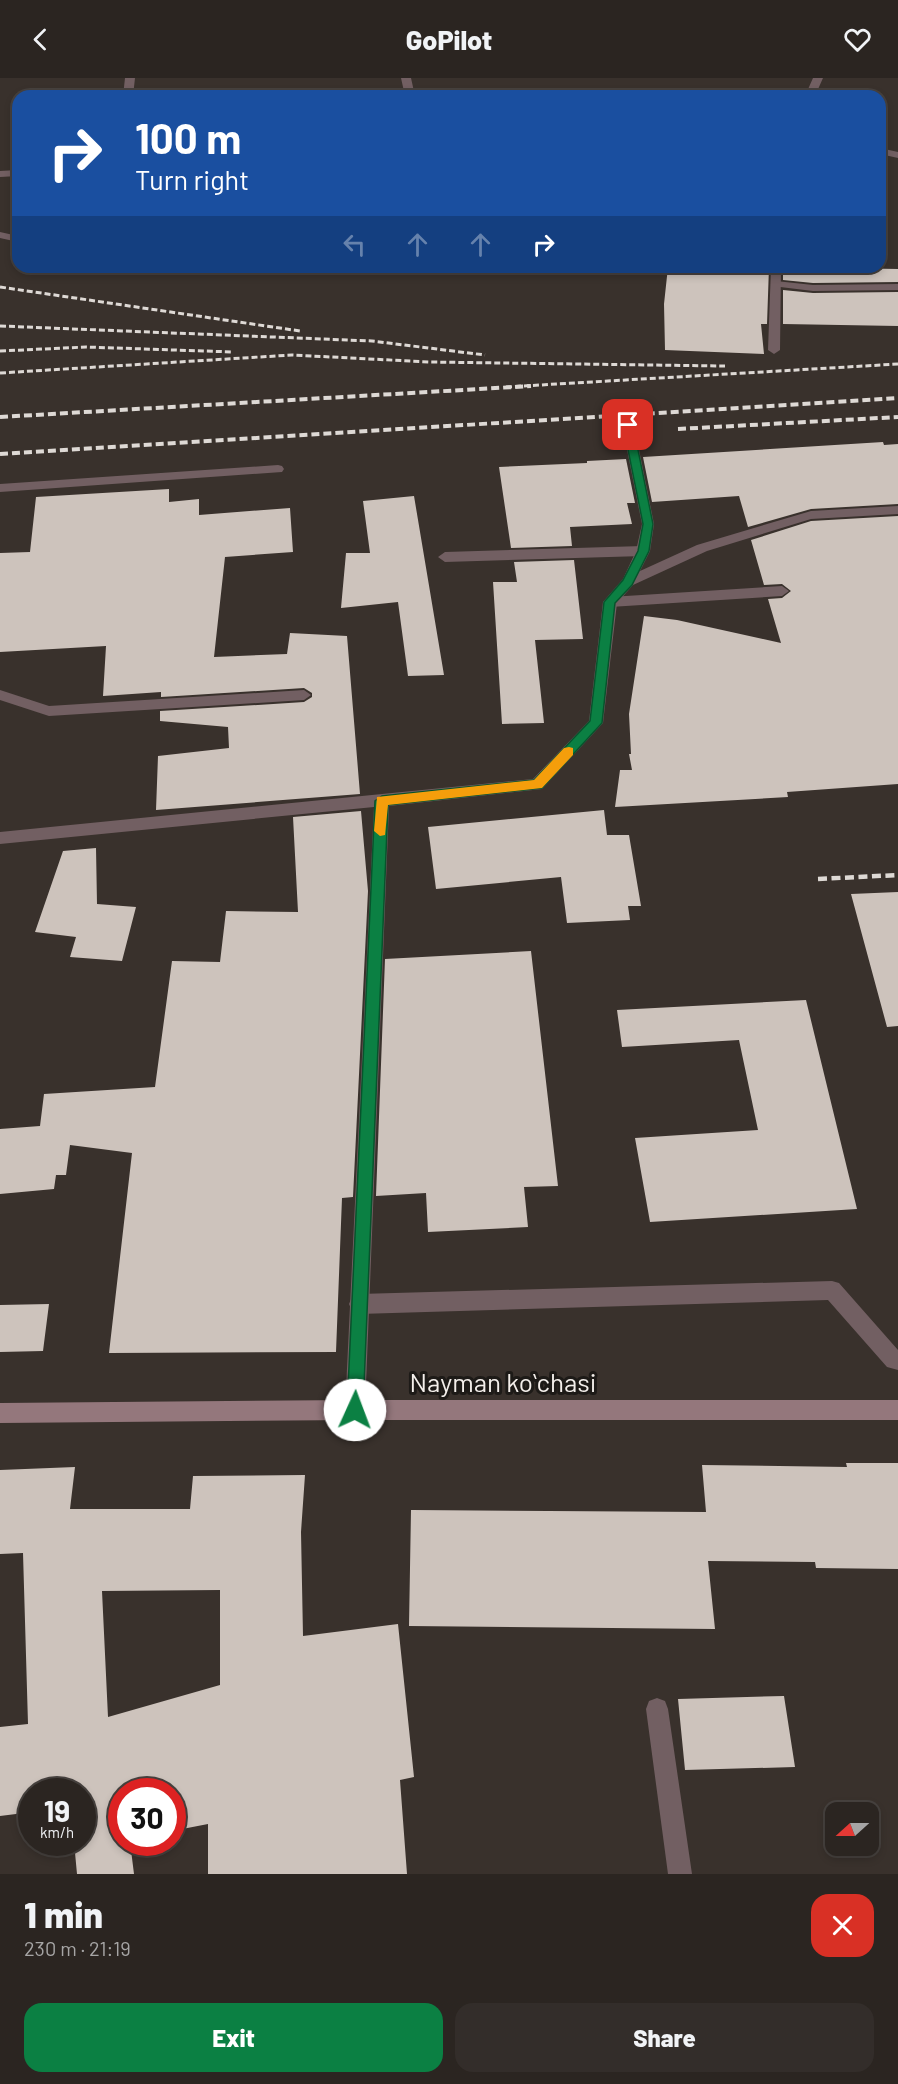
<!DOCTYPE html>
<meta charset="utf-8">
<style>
:root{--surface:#2b2521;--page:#332d2a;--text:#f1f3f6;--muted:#a6a5a5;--line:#47423f;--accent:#0b8043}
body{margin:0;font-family:Barlow,sans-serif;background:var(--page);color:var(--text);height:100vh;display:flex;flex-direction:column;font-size:22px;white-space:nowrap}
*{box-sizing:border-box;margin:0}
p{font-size:20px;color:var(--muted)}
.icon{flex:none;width:33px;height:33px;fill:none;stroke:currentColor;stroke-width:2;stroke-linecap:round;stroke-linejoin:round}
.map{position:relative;height:1796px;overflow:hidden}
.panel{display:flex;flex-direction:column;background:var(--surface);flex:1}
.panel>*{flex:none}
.top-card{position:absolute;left:12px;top:12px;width:874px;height:183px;border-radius:18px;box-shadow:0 3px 9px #0003,0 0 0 2px var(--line);background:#1a4fa0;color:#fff;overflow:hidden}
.needle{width:39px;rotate:249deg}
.buttons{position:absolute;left:825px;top:1724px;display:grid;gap:12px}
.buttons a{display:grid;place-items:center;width:54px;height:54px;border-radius:12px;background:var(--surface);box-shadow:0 3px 9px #0003,0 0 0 2px var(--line);font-size:30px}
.speed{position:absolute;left:18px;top:1700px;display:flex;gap:12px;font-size:30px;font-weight:700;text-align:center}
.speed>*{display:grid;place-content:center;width:78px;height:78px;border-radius:50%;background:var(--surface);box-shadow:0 3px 9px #0003,0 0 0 2px var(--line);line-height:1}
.speed small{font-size:15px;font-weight:400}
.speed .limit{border:9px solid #d22;background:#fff;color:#111}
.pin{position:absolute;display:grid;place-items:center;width:51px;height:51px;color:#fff;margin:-26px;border-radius:12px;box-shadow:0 3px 9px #0006}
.me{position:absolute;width:66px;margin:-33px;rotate:2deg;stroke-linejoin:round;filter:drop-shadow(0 0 4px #0008)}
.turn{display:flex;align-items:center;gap:21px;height:126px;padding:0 24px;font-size:27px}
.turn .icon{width:78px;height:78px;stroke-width:2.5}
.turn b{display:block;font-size:42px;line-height:51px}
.lanes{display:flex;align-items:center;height:57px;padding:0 24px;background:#0003;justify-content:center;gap:30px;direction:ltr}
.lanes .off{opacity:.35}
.round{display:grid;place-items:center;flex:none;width:63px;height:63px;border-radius:18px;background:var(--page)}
.summary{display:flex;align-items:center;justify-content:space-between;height:102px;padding:0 24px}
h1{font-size:36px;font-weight:800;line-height:45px}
.button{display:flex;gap:12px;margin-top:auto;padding:12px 24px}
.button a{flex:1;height:69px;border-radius:18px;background:var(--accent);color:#fff;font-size:24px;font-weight:800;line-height:69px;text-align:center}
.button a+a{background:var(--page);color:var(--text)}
header{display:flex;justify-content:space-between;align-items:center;height:78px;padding:0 24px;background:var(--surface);font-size:27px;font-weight:800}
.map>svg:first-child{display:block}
.building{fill:#cdc3bc;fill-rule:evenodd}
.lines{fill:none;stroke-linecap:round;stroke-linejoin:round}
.service{fill:#725f62;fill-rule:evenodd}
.minor{fill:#725f62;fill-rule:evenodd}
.secondary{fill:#94777c;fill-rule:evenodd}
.rail-far2{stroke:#ded9d5;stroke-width:3;stroke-dasharray:6 3;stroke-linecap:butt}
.rail-far1{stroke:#ded9d5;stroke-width:4;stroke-dasharray:8 4;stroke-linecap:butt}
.rail{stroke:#ded9d5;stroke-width:4.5;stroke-dasharray:9 4.5;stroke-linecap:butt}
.route{fill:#0b8043;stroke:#07532c;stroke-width:1.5}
.slow{fill:#f59e0b}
.labels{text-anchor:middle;stroke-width:6;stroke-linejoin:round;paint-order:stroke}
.near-street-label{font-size:26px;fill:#f4efeb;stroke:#1d1a17}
</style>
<header><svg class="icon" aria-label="back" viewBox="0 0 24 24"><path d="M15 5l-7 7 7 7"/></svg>GoPilot<svg class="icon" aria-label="heart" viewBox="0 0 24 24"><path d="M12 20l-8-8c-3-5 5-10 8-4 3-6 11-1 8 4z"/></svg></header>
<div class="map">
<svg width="898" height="1796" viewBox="0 0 898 1796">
<rect width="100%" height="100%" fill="#39312c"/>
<path class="building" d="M 668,189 L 722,193 L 722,189 L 769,189 L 767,246 L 761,246 L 764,276 L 665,272 L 664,226 Z
M 783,189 L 898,191 L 898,204 L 813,205 L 783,202 Z
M 783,212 L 813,215 L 898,214 L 898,248 L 783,246 Z
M 883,364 L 884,367 L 898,366 L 898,426 L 811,431 L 748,449 L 739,418 L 652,424 L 643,379 Z
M 626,381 L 635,425 L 627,425 L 632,446 L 570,449 L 572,468 L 511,470 L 499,389 L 587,385 L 587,383 Z
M 169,411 L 169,424 L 199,421 L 199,437 L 290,430 L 293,474 L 225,479 L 214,579 L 287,576 L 290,555 L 347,558 L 360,716 L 156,732 L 158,678 L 229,670 L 228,649 L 160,643 L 160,633 L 304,624 L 312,619 L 312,615 L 304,610 L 161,619 L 161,614 L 103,618 L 106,568 L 0,574 L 0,475 L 30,474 L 36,419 Z
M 414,418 L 444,597 L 408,598 L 398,524 L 341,530 L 346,475 L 370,475 L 363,423 Z
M 898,438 L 898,706 L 787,714 L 788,719 L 615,729 L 620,692 L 632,692 L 629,676 L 631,676 L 629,636 L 644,538 L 677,542 L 781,565 L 768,521 L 782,520 L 791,513 L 782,506 L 764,507 L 751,462 L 811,443 Z
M 574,482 L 583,561 L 535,562 L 544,645 L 502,646 L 493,504 L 517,504 L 514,484 Z
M 604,732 L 607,757 L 629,757 L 641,828 L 628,828 L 630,842 L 567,845 L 561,799 L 436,811 L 428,749 Z
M 361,733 L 368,813 L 353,1119 L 342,1120 L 336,1274 L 109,1275 L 132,1075 L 70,1067 L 66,1097 L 56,1097 L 54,1111 L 0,1116 L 0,1051 L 40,1048 L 44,1016 L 155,1009 L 172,883 L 220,884 L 226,833 L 298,834 L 293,739 Z
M 96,770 L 97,826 L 136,829 L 122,883 L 70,879 L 76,859 L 35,854 L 63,773 Z
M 898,814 L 898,948 L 887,949 L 851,816 Z
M 531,873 L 558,1108 L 524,1109 L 528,1149 L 428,1154 L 426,1115 L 376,1118 L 385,881 Z
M 806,922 L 857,1131 L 650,1144 L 635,1060 L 758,1052 L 739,962 L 622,969 L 617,932 Z
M 49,1226 L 43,1273 L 0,1274 L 0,1227 Z
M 846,1385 L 898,1385 L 898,1491 L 816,1490 L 815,1484 L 708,1483 L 715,1551 L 409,1548 L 411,1432 L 706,1434 L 702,1387 L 847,1389 Z
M 75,1389 L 70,1431 L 190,1431 L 193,1398 L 305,1397 L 301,1454 L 303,1558 L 398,1546 L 414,1699 L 400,1702 L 407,1796 L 208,1796 L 208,1746 L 172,1753 L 172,1713 L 122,1713 L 122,1764 L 130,1764 L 134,1796 L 77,1796 L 74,1764 L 82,1764 L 82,1713 L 32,1713 L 32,1734 L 0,1738 L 0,1649 L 28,1646 L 23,1475 L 0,1476 L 0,1392 ZM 220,1512 L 220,1607 L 108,1639 L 102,1513 Z
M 784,1618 L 795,1689 L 685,1692 L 678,1621 Z"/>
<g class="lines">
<path class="service" d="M 125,0 L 135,0 L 133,18 L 123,18 Z
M 880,70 L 898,74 L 898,80 L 880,76 Z
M 18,92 L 18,98 L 0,99 L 0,93 Z
M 0,154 L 18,158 L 18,164 L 0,160 Z
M 776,203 L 813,207 L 898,206 L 898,212 L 813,213 L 772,208 L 772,204 Z
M 278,387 L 282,388 L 284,391 L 282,394 L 0,414 L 0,406 Z
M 643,468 L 650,473 L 643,478 L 445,484 L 438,479 L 445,474 Z
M 782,508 L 789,513 L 782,518 L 610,529 L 603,524 L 610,519 Z
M 832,1203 L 839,1205 L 898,1272 L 898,1292 L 887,1289 L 828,1222 L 359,1236 L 352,1233 L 349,1226 L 352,1219 L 359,1216 Z
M 657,1620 L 665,1623 L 668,1631 L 692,1796 L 668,1796 L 646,1631 L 649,1623 Z"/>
<path class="minor" d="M 401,0 L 411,0 L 415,18 L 405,18 Z
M 813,0 L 823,0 L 815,18 L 805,18 Z
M 771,189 L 781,189 L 780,272 L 774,276 L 768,272 Z
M 628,343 L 634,347 L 654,446 L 650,473 L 640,493 L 697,467 L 811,433 L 898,428 L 898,436 L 811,441 L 707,473 L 633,507 L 617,525 L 603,645 L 542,711 L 389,728 L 365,1332 L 362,1339 L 355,1342 L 348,1339 L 345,1332 L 374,729 L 0,766 L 0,754 L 533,701 L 589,643 L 603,524 L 623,501 L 636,473 L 642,446 L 622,347 Z
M 0,612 L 49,628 L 304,612 L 311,617 L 304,622 L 49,638 L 0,622 Z"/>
<path class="secondary" d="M 355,1322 L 898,1322 L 898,1342 L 355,1342 L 0,1345 L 0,1325 Z"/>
<path class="rail-far2" d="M 0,209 L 300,253
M 0,248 L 372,263 L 485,277
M 0,273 L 86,269 L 233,274
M 0,295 L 292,277 L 429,284 L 725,288
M 506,309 L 898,286"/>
<path class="rail-far1" d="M 0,339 L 531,308
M 678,351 L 898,339
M 0,376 L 898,320"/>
<path class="rail" d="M 818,801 L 898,797"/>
</g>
<path class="route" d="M 628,344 L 633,347 L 653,446 L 649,473 L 632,507 L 615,525 L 602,645 L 542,710 L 388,727 L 363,1332 L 361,1338 L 355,1340 L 349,1338 L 347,1332 L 375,723 L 382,718 L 534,702 L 590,643 L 604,524 L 623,502 L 638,473 L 643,446 L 623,347 Z"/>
<path class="slow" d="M 569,669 L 573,670 L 573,677 L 542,710 L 388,727 L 385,757 L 380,758 L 374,753 L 377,719 L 534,702 L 564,670 Z"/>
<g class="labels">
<g class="near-street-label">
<text x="503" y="1314">Nayman koʻchasi</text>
</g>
</g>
</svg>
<div class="buttons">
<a><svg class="needle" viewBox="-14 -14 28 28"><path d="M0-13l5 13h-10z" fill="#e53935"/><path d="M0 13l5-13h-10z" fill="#a6a5a5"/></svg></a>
</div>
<div class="speed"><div>19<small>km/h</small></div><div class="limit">30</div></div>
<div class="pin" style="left:628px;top:347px;background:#d93025"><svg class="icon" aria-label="arrive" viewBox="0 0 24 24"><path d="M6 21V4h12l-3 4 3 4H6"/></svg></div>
<svg class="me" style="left:355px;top:1332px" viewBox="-20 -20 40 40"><circle r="19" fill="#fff"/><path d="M0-13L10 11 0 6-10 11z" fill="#0b8043"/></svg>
<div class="top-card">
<div class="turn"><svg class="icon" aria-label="right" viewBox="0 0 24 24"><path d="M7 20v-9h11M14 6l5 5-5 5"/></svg><div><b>100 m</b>Turn right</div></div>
<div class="lanes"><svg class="icon off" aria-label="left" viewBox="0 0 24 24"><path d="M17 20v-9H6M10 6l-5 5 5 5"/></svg><svg class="icon off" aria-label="ahead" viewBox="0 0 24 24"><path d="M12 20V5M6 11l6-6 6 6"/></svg><svg class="icon off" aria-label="ahead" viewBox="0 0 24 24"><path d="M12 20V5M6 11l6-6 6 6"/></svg><svg class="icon" aria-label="right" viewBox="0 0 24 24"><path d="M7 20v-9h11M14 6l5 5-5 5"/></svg></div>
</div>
</div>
<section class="panel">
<div class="summary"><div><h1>1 min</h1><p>230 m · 21:19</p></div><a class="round" style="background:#d93025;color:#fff"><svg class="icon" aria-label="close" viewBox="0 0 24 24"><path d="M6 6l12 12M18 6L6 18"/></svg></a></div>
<div class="button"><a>Exit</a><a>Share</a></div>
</section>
